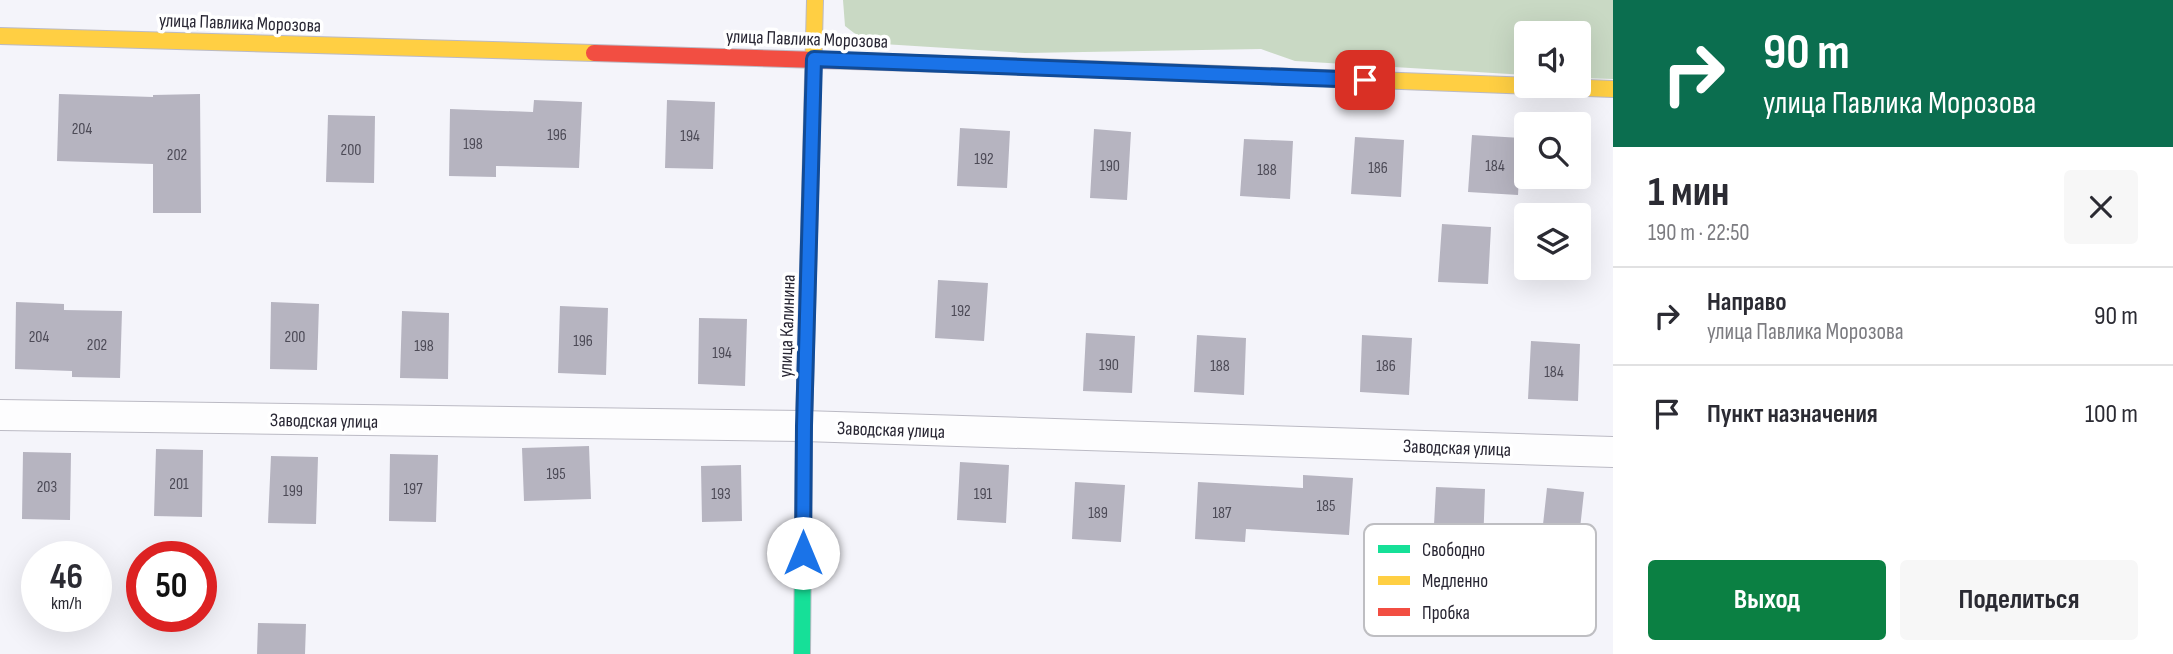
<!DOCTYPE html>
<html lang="ru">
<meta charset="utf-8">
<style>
:root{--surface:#fff;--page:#f7f7f7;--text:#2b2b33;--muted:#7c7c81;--line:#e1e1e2;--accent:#0b8043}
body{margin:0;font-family:"Sofia Sans Condensed",sans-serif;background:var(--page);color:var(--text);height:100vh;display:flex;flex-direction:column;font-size:26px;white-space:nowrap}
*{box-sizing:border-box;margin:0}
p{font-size:23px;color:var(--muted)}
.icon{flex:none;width:38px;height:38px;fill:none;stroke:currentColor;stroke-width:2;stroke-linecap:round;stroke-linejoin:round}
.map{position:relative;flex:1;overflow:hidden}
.sheet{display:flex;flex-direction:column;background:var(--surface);width:560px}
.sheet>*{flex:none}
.guide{background:#0b6e4f;color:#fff;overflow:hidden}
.buttons{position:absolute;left:1514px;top:21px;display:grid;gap:14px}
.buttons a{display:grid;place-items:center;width:77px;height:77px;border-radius:7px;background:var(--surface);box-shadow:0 7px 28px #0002;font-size:35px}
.speed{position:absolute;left:21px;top:541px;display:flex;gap:14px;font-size:35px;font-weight:700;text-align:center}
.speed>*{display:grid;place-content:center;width:91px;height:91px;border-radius:50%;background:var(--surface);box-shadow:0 7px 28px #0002;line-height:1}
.speed small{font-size:18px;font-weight:400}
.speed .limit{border:10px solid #d22;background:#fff;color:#111}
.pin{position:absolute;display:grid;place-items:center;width:60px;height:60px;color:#fff;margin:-30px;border-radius:14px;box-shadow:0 4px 10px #0006}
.me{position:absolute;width:77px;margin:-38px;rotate:0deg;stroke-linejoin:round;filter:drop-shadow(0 0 5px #0008)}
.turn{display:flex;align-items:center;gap:24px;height:147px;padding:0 35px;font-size:32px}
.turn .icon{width:91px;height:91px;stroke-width:2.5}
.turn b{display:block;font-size:49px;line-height:60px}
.round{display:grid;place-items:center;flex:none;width:74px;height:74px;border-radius:7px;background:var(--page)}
.summary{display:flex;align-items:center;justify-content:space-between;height:119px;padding:0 35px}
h1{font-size:42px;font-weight:700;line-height:52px}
.button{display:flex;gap:14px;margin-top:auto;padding:14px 35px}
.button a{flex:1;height:80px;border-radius:7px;background:var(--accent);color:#fff;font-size:28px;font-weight:700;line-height:80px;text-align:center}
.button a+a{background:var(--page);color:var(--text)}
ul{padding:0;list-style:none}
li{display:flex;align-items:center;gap:21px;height:98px;padding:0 35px;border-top:2px solid var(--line)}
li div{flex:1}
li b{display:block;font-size:26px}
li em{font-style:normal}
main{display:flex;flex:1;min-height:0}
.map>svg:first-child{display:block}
.forest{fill:#c9d9c4}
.building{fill:#b6b4c0}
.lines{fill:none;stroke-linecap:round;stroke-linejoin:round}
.street-casing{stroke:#bbbac4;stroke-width:32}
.fast-casing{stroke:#bbbac4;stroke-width:18}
.slow-casing{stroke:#bbbac4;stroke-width:18}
.jam-casing{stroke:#bbbac4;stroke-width:18}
.street{stroke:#fdfdfe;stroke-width:30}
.fast{stroke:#16e098;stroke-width:16}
.slow{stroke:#ffcf43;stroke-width:16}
.jam{stroke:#f24e42;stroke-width:16}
.route-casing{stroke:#114b97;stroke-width:18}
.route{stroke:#1a73e8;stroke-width:12}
.labels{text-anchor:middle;stroke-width:7;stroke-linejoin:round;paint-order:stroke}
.number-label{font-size:16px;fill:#4c4a56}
.street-label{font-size:19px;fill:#282633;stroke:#fff}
.key{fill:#fff;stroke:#bebec2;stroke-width:2}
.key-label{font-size:19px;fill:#282633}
</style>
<main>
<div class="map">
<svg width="1613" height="654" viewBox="0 0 1613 654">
<rect width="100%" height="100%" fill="#f4f4fa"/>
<path class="forest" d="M 843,0 L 1613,0 L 1613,79 L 1579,78 L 1578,33 L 1526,33 L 1526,75 L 1295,61 L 1261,49 L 1025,53 L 867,43 L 845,26 Z"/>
<path class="building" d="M 59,94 L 153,97 L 153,95 L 200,94 L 201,213 L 153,213 L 153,164 L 57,161 Z
M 534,100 L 582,102 L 579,168 L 496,166 L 496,177 L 449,176 L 450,109 L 533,112 Z
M 667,100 L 715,102 L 713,169 L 665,168 Z
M 328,115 L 375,116 L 374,183 L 326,182 Z
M 960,128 L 1010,131 L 1007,188 L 957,186 Z
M 1094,129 L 1131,132 L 1127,200 L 1090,198 Z
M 1472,135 L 1521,138 L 1518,195 L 1468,192 Z
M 1355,137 L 1404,140 L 1401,197 L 1351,194 Z
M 1244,139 L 1293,141 L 1290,199 L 1240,196 Z
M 1442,224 L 1491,227 L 1488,284 L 1438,282 Z
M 938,280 L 988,283 L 984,341 L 935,338 Z
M 16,302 L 64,304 L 64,310 L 122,311 L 120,378 L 72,377 L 72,371 L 15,369 Z
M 271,302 L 319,304 L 317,370 L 270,369 Z
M 560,306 L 608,308 L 606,375 L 558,373 Z
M 402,311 L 449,313 L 448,379 L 400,378 Z
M 699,318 L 747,319 L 745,386 L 698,384 Z
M 1086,333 L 1135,336 L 1132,393 L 1083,391 Z
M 1197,335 L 1246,338 L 1244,395 L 1194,392 Z
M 1362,335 L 1412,338 L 1409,395 L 1360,392 Z
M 1531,341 L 1580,344 L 1578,401 L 1528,399 Z
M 589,446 L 591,499 L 524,501 L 522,448 Z
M 156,449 L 203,450 L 202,517 L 154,516 Z
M 23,452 L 71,453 L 70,520 L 22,519 Z
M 390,454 L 438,455 L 436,522 L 389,521 Z
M 271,456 L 318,457 L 316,524 L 268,523 Z
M 960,462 L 1009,465 L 1006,523 L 957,520 Z
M 741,465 L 742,521 L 702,522 L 701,466 Z
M 1303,475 L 1353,478 L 1349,535 L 1246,529 L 1245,542 L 1195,539 L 1198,482 L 1303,488 Z
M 1075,482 L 1125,485 L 1121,542 L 1072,539 Z
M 1436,487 L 1485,489 L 1483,547 L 1433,544 Z
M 1547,488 L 1584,492 L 1578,547 L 1541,543 Z
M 258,623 L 306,624 L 305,654 L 257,654 Z"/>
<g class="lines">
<defs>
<path id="street" d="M 0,415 L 804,426 L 1613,452"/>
<path id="fast" d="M 802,654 L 804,426 L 810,196"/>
<path id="slow" d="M 0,36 L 594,53
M 1010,66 L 1613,89
M 810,196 L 815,0"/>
<path id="jam" d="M 594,53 L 1010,66"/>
</defs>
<use href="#street" class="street-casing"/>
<use href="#fast" class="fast-casing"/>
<use href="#slow" class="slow-casing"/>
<use href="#jam" class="jam-casing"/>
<use href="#street" class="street"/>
<use href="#fast" class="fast"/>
<use href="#slow" class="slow"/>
<use href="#jam" class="jam"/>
</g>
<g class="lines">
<defs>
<path id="route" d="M 803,553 L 804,426 L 814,59 L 1365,80"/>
</defs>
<use href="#route" class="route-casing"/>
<use href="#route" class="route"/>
</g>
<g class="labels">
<g class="number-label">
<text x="82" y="134">204</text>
<text x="557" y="140">196</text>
<text x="690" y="141">194</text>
<text x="473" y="149">198</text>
<text x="351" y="155">200</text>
<text x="177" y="160">202</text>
<text x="984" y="164">192</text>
<text x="1110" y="171">190</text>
<text x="1495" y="171">184</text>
<text x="1378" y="173">186</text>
<text x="1267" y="175">188</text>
<text x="961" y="316">192</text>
<text x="39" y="342">204</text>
<text x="295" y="342">200</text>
<text x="583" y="346">196</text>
<text x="97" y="350">202</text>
<text x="424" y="351">198</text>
<text x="722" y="358">194</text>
<text x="1109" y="370">190</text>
<text x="1220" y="371">188</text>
<text x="1386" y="371">186</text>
<text x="1554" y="377">184</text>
<text x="556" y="479">195</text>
<text x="179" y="489">201</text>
<text x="47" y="492">203</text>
<text x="413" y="494">197</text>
<text x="293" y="496">199</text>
<text x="721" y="499">193</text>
<text x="983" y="499">191</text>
<text x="1326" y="511">185</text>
<text x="1098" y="518">189</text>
<text x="1222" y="518">187</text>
</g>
<g class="street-label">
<text transform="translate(240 22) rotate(2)" y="7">улица Павлика Морозова</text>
<text transform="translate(807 38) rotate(2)" y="7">улица Павлика Морозова</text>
<text transform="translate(786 326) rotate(-88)" y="7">улица Калинина</text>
<text transform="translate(324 420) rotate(1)" y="7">Заводская улица</text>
<text transform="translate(891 429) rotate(2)" y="7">Заводская улица</text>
<text transform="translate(1457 447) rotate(2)" y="7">Заводская улица</text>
</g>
</g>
<rect x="1364" y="524" width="232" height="112" rx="10" class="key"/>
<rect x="1378" y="545" width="32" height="8" fill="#16e098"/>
<rect x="1378" y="576" width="32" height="9" fill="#ffcf43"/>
<rect x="1378" y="608" width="32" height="8" fill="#f24e42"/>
<g class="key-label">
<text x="1422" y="556">Свободно</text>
<text x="1422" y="587">Медленно</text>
<text x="1422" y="619">Пробка</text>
</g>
</svg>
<div class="buttons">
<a><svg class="icon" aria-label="sound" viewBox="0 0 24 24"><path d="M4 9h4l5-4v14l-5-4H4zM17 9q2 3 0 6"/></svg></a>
<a><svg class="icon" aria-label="search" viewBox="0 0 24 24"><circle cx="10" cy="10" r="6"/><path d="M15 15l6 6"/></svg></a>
<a><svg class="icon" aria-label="layers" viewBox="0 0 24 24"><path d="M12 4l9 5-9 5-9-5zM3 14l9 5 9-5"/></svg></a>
</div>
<div class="speed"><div>46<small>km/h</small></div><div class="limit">50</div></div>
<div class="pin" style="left:1365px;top:80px;background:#d93025"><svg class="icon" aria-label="arrive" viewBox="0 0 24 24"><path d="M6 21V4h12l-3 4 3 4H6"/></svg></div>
<svg class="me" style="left:803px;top:553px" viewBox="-20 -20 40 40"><circle r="19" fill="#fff"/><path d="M0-13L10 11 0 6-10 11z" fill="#1a73e8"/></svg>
</div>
<section class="sheet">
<div class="guide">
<div class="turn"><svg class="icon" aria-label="right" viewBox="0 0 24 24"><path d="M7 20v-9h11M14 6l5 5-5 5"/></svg><div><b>90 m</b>улица Павлика Морозова</div></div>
</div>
<div class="summary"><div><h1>1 мин</h1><p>190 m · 22:50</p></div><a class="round"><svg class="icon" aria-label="close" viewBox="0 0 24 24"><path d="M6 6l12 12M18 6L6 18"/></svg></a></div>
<ul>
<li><svg class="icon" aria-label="right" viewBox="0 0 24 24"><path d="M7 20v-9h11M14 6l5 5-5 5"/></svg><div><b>Направо</b><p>улица Павлика Морозова</p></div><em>90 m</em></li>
<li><svg class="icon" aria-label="arrive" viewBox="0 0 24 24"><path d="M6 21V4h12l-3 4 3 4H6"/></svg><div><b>Пункт назначения</b></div><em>100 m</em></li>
</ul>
<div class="button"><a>Выход</a><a>Поделиться</a></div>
</section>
</main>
